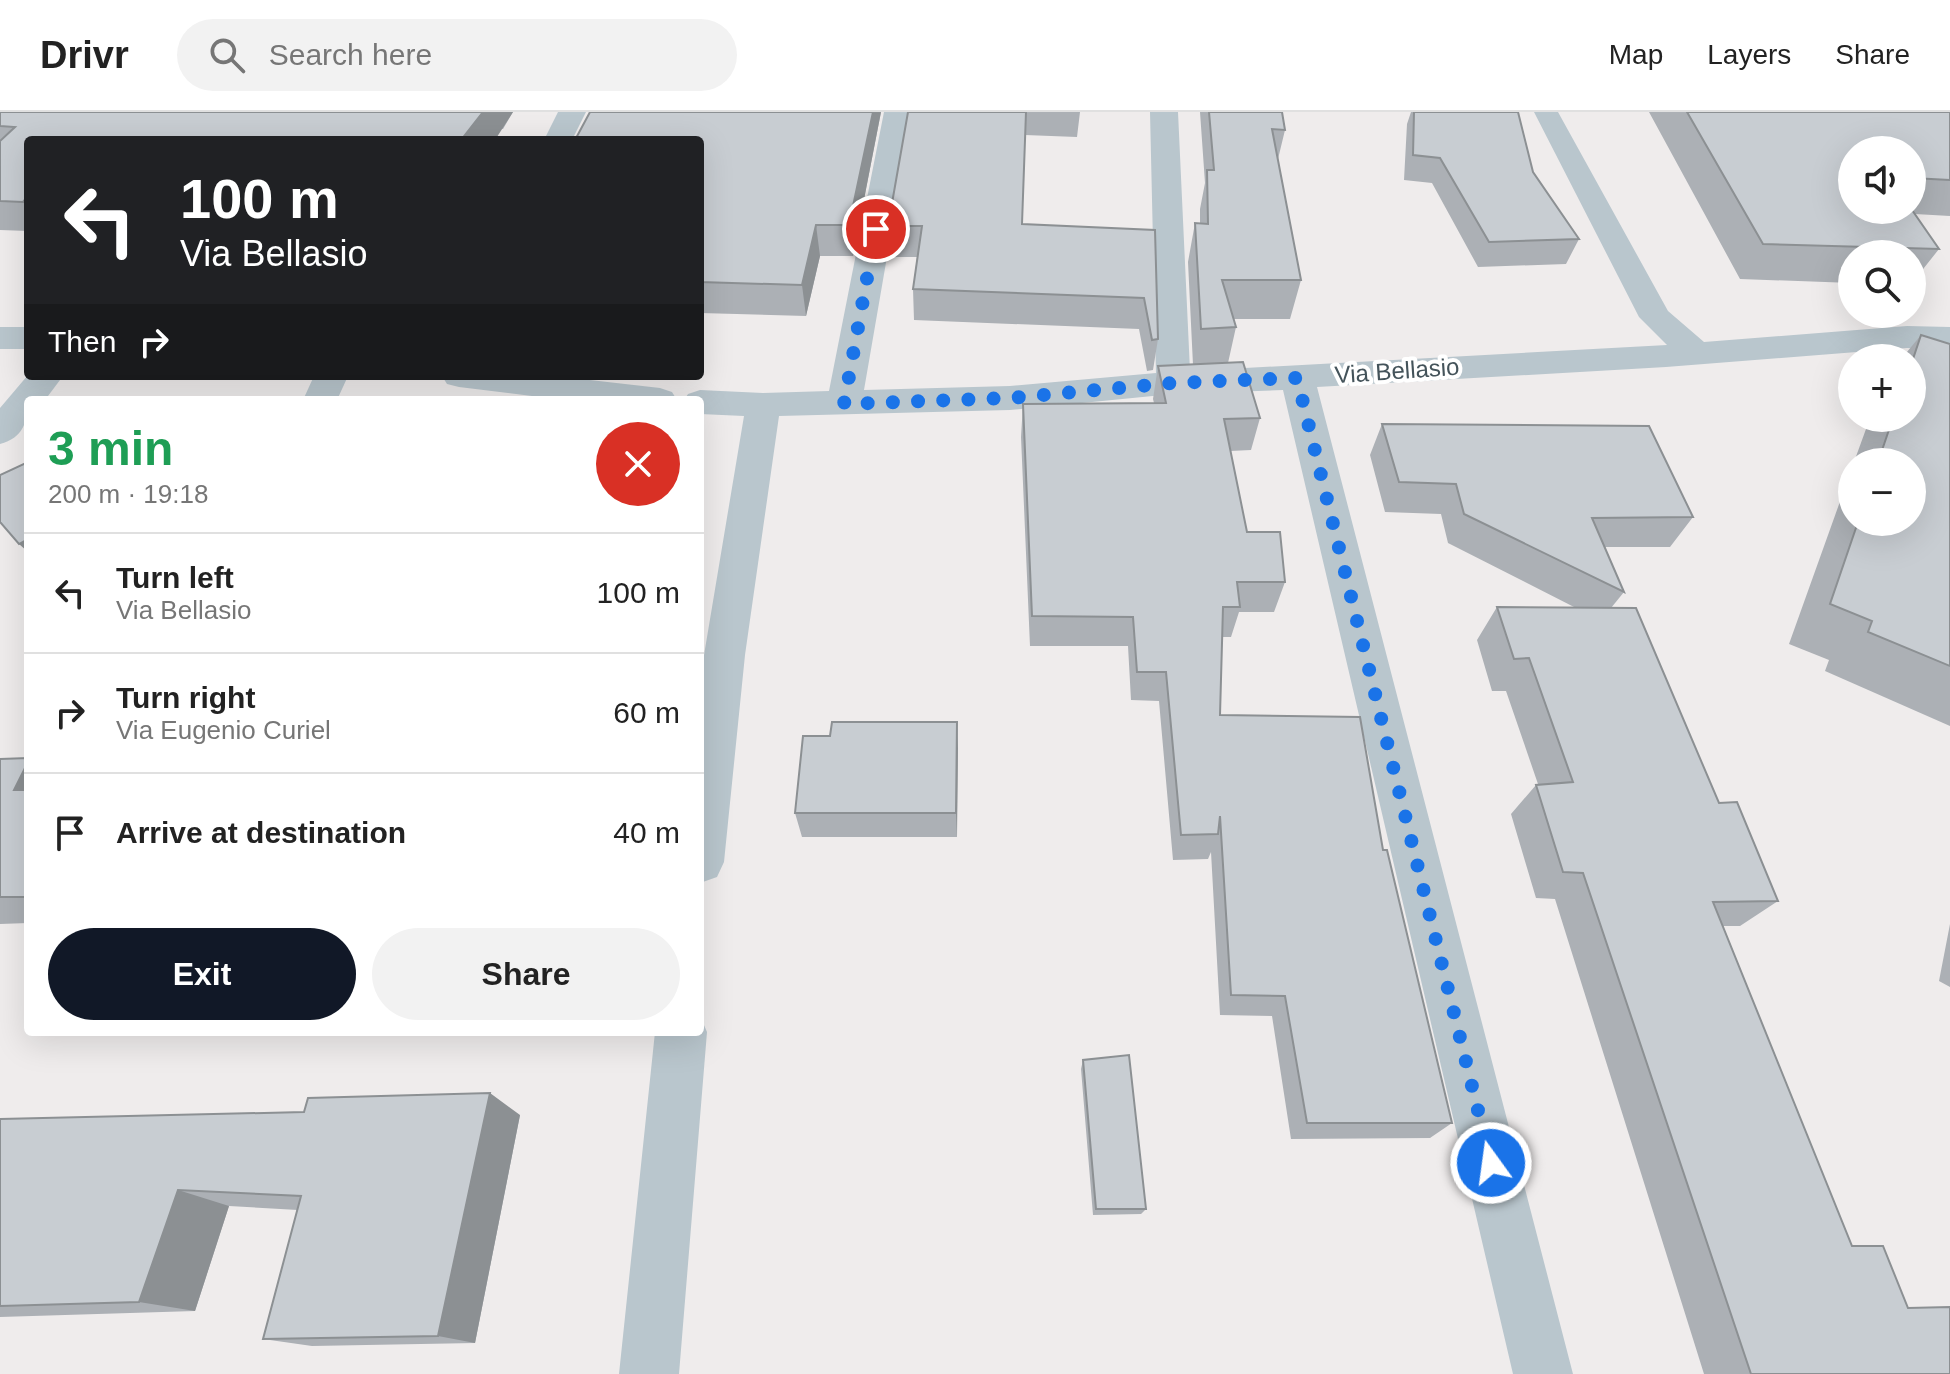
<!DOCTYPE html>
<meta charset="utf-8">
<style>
:root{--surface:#fff;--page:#f2f2f2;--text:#222;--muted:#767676;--line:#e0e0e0;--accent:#111827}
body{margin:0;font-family:Arial,sans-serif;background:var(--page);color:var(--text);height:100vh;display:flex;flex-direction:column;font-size:30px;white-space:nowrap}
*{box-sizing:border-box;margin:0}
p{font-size:26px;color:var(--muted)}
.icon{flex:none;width:44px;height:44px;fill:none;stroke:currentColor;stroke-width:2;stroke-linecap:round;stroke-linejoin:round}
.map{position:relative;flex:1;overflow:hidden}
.details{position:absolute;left:24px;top:284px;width:680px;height:640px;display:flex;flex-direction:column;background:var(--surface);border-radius:8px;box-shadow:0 8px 32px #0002}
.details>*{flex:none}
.banner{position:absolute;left:24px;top:24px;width:680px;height:244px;border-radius:8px;box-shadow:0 8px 32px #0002;background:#202124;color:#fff;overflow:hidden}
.controls{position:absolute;left:1838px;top:24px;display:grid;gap:16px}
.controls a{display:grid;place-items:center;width:88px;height:88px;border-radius:50%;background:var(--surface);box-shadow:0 8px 32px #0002;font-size:40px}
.pin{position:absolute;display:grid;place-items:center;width:68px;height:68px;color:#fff;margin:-34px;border:4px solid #fff;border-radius:50%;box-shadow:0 2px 8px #0007}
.me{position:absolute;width:88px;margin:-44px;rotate:346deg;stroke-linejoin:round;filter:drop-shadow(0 0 6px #0008)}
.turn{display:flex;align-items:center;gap:28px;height:168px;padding:0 24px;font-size:36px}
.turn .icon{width:104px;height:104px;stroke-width:2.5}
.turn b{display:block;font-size:56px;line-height:68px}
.then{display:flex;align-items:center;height:76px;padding:0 24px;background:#0003;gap:16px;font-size:30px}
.round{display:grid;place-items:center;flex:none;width:84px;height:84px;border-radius:42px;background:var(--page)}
.summary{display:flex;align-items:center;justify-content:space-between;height:136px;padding:0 24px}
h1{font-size:48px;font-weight:600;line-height:60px;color:#1e9e55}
.action{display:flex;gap:16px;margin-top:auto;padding:16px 24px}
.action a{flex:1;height:92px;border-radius:48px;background:var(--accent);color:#fff;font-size:32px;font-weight:600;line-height:92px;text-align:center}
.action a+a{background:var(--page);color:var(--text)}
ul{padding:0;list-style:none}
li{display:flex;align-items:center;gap:24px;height:120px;padding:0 24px;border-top:2px solid var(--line)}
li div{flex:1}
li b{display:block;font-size:30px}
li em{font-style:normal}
header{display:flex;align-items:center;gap:48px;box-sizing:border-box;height:112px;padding:0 40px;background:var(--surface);border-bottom:2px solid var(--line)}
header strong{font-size:38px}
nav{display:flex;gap:44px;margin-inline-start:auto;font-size:28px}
.search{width:560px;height:72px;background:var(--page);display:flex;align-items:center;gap:20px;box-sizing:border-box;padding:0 28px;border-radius:44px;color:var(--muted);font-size:30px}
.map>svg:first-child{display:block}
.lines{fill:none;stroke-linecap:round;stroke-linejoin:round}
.minor{fill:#b9c6cd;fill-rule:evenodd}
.wall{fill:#acb0b5;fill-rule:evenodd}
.shaded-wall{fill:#8c9093}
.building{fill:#c8cdd2;stroke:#8c9093;stroke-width:2}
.route{stroke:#1a73e8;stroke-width:14;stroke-dasharray:0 25.2}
.labels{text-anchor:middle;stroke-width:8;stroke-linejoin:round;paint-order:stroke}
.far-street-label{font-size:24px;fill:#44535a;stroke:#fff}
</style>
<header>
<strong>Drivr</strong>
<div class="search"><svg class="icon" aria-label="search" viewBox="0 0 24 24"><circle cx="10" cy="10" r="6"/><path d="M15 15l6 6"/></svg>Search here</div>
<nav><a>Map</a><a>Layers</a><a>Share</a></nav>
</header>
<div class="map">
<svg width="1950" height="1262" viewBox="0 0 1950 1262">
<rect width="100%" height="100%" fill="#efecec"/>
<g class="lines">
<path class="minor" d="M 558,0 L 586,0 L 572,28 L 544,28 Z
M 884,0 L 912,0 L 864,278 L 1010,274 L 1156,261 L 1150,0 L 1178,0 L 1190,259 L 1667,233 L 1639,205 L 1534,0 L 1558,0 L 1668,199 L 1704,230 L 1907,214 L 1950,215 L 1950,237 L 1907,236 L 1666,255 L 1317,275 L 1573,1262 L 1513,1262 L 1283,278 L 1173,282 L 1010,298 L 779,304 L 745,543 L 724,750 L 717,765 L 700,771 L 700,567 L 744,304 L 700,302 L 700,288 L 684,288 L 688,282 L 700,278 L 763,281 L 829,279 Z
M 0,215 L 28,215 L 28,237 L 0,237 Z
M 28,263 L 63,264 L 45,288 L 28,288 C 28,310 23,326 0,332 L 0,296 Z
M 314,264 L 348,264 L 337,288 L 303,288 Z
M 442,264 L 555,264 L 660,276 L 672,280 L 677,288 L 564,288 L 459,275 L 447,272 Z
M 700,904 L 707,920 L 679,1262 L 619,1262 L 655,920 L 700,920 Z"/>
</g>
<path class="wall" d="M 0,0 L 513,0 L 503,17 L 28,28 L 28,119 L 0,118 Z
M 881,0 L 853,144 L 820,144 L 806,204 L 700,201 L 700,28 Z
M 908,0 L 1080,0 L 1077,25 L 1025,23 L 1022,112 L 1155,118 L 1158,227 L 1153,258 L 1147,259 L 1139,217 L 914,208 L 913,177 L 917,145 L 890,145 L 888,114 Z
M 1200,0 L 1282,0 L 1285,18 L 1278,47 L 1301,168 L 1290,207 L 1234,207 L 1236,215 L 1228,251 L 1260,306 L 1251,338 L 1230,339 L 1247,420 L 1285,470 L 1274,500 L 1239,500 L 1231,525 L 1222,525 L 1220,603 L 1383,738 L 1452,1011 L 1430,1026 L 1291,1027 L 1272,904 L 1220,903 L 1211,740 L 1208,747 L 1173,748 L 1159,589 L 1131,588 L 1128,534 L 1030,534 L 1021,325 L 1023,292 L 1154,291 L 1153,287 L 1158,254 L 1193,253 L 1188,150 L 1195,111 L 1200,111 L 1200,97 L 1205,71 Z
M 1411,0 L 1518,0 L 1533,60 L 1579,127 L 1566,152 L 1478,155 L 1432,71 L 1404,68 L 1407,12 Z
M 1649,0 L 1950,0 L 1950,104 L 1915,102 L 1939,137 L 1912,171 L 1912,142 L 1852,142 L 1852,171 L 1740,167 ZM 1912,38 L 1912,98 L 1852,98 Z
M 1921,223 L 1950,232 L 1950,614 L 1825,559 L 1829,548 L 1789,532 L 1852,356 L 1852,410 L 1912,410 L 1912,350 L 1854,350 L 1870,306 L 1912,306 L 1912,246 L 1902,246 Z
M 1382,312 L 1693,405 L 1670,435 L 1605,435 L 1624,480 L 1611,496 L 1719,691 L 1778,789 L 1740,814 L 1723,814 L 1852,1134 L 1908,1196 L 1950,1262 L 1704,1262 L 1555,787 L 1536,786 L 1511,702 L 1536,673 L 1538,672 L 1506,579 L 1492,579 L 1477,528 L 1497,495 L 1576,496 L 1448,431 L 1441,402 L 1385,400 L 1370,343 Z
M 957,610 L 957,725 L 802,725 L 795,701 L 830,624 Z
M 28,646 L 28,811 L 0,812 L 0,647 Z
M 1950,812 L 1950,875 L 1939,869 Z
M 1083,948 L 1146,1097 L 1141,1102 L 1093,1103 L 1081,957 Z
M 520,1003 L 475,1231 L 312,1234 L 263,1227 L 298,1098 L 229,1094 L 195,1199 L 0,1205 L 0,1007 Z"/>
<path class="shaded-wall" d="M 483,0 L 513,0 L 495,28 L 461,28 Z
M 873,0 L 881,0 L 853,144 L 849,113 Z
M 28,84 L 28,97 L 23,90 Z
M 816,113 L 820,144 L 806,204 L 802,173 Z
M 28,427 L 28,440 L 19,432 Z
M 957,610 L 958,636 L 957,725 L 956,701 Z
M 28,650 L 28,688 L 14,678 Z
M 490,981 L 520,1003 L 475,1231 L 438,1224 Z
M 178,1078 L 229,1094 L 195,1199 L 139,1190 Z"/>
<path class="building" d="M 0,0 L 483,0 L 461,28 L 28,28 L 28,84 L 23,90 L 0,89 L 0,29 L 15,15 L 0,14 Z
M 590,0 L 873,0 L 849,113 L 816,113 L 802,173 L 700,170 L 700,28 L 575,28 Z
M 908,0 L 1026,0 L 1022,112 L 1155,118 L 1158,227 L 1152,228 L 1144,186 L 913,177 L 922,114 L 888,114 Z
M 1209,0 L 1282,0 L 1285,18 L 1272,17 L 1301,168 L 1222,168 L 1236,215 L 1201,217 L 1195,111 L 1208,112 L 1207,58 L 1214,58 Z
M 1414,0 L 1518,0 L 1533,60 L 1579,127 L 1489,130 L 1440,46 L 1413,43 Z
M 1687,0 L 1950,0 L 1950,68 L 1912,66 L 1912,38 L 1852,38 L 1852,98 L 1912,98 L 1939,137 L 1763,132 Z
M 1921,223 L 1950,232 L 1950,554 L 1868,520 L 1872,509 L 1830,492 L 1858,410 L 1912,410 L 1912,350 L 1878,350 L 1893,306 L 1912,306 L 1912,250 Z
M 1243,250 L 1260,306 L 1224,307 L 1247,420 L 1280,420 L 1285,470 L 1237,470 L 1240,495 L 1223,495 L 1220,603 L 1360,605 L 1383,738 L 1387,738 L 1452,1011 L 1307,1011 L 1285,884 L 1231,883 L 1220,704 L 1218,722 L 1181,723 L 1166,560 L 1137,560 L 1133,505 L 1032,504 L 1023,292 L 1166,291 L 1158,254 Z
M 1382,312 L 1649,314 L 1693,405 L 1592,406 L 1624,480 L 1464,402 L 1456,372 L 1399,370 Z
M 28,350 L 28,427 L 19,432 L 0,410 L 0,363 Z
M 1497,495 L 1636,496 L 1719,691 L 1737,690 L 1778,789 L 1713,790 L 1852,1134 L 1883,1134 L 1908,1196 L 1950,1195 L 1950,1262 L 1751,1262 L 1583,761 L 1563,760 L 1536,673 L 1573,670 L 1529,546 L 1514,547 Z
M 832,610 L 957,610 L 956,701 L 795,701 L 803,624 L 830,624 Z
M 28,646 L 28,650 L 14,678 L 28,678 L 28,785 L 0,785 L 0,647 Z
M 1129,943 L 1146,1097 L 1096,1097 L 1083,948 Z
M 490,981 L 438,1224 L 263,1227 L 301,1084 L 178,1078 L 139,1190 L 0,1194 L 0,1007 L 304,1000 L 308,986 Z"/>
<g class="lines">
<path class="route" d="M 876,117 L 844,292 L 1010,286 L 1173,271 L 1297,266 L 1491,1051"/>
</g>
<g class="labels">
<g class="far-street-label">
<text transform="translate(1397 259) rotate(-4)" y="8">Via Bellasio</text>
</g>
</g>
</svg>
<div class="controls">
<a><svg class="icon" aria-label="sound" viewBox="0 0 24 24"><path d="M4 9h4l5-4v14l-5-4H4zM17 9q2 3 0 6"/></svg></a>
<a><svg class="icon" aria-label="search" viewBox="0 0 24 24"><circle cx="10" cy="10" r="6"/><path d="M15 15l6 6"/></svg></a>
<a>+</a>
<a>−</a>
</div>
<div class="pin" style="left:876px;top:117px;background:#d93025"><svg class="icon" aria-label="arrive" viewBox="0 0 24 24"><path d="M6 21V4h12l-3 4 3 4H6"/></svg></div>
<svg class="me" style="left:1491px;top:1051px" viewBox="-20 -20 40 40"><circle r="17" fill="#1a73e8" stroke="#fff" stroke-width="3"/><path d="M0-11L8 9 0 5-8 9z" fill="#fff"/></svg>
<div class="banner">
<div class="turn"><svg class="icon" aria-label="left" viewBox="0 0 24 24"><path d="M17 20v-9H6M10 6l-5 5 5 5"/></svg><div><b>100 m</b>Via Bellasio</div></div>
<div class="then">Then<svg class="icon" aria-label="right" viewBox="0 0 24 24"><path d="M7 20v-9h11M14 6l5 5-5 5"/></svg></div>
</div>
<section class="details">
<div class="summary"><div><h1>3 min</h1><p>200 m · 19:18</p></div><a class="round" style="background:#d93025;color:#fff"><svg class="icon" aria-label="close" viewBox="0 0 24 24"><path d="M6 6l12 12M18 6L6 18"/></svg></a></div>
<ul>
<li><svg class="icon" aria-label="left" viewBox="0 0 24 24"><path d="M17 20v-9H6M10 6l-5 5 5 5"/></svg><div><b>Turn left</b><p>Via Bellasio</p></div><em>100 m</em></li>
<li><svg class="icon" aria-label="right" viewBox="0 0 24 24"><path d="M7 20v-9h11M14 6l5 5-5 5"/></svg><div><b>Turn right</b><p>Via Eugenio Curiel</p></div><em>60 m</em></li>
<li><svg class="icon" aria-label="arrive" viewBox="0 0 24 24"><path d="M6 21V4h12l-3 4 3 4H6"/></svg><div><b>Arrive at destination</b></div><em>40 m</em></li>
</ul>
<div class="action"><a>Exit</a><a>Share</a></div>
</section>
</div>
